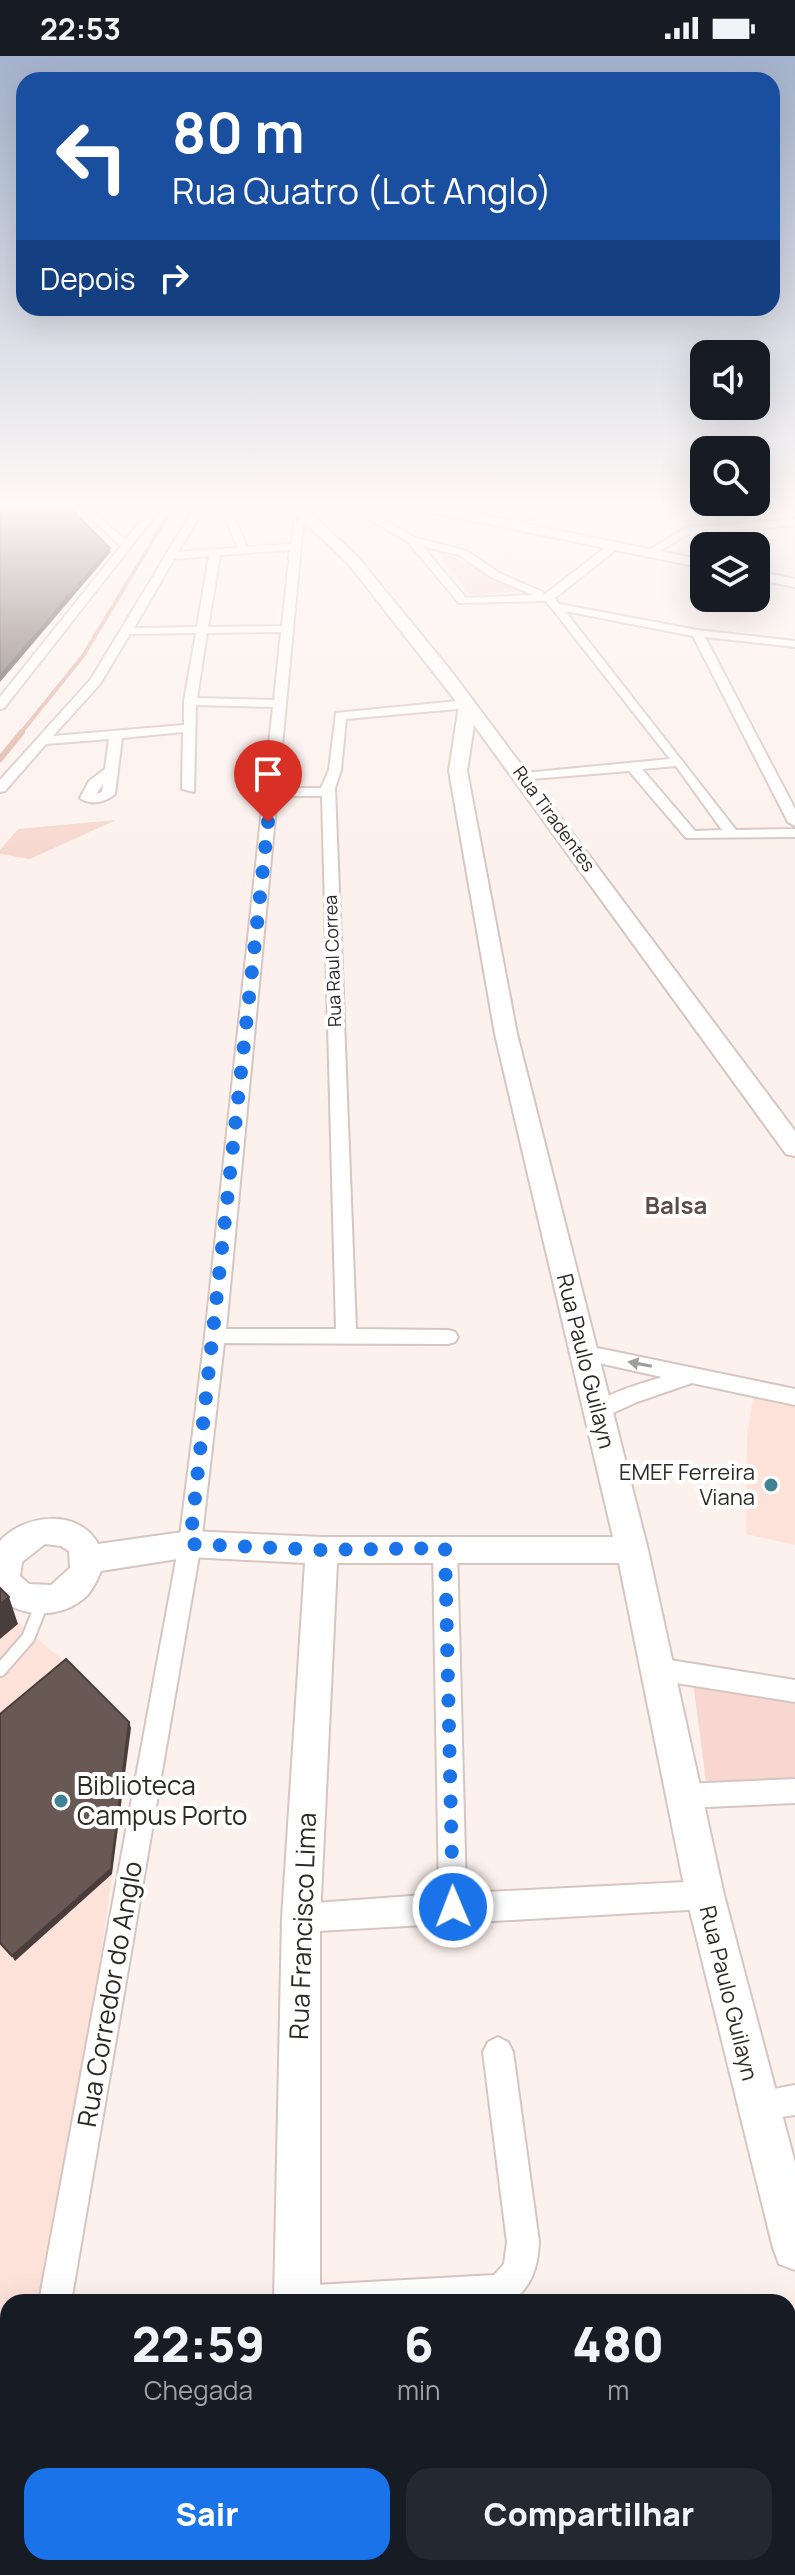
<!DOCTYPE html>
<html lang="pt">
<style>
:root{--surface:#171b24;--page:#242831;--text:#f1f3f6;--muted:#9ea1a6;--accent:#1a73e8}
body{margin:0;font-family:Manrope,sans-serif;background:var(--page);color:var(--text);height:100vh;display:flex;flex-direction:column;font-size:30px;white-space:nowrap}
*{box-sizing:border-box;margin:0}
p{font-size:26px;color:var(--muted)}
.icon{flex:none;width:44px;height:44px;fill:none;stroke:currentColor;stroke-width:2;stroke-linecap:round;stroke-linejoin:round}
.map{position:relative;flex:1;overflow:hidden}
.side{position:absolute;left:0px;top:2238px;width:796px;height:282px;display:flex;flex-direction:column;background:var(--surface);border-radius:24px 24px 0 0;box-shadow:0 8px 32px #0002}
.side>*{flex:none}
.hud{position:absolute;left:16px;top:16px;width:764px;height:244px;border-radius:24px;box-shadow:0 8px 32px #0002;background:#1a4fa0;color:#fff;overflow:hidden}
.controls{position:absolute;left:690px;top:284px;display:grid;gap:16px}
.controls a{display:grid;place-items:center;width:80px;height:80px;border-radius:16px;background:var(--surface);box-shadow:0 8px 32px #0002;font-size:40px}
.pin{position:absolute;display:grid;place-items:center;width:68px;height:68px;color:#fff;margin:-82px -34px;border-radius:50% 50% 50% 0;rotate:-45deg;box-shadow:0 0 8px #0007}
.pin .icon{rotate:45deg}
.me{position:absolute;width:88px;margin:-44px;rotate:359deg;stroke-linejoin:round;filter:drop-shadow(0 0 6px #0008)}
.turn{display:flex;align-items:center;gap:28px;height:168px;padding:0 24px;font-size:36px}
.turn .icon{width:104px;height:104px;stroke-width:2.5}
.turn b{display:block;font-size:56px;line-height:68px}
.then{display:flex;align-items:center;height:76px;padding:0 24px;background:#0003;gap:16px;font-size:30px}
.eta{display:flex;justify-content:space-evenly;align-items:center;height:136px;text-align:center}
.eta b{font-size:48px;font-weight:800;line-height:56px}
.primary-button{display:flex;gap:16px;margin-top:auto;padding:16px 24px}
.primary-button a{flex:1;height:92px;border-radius:24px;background:var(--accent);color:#fff;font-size:32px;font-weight:800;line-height:92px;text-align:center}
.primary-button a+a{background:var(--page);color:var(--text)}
.status{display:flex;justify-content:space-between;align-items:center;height:56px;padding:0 40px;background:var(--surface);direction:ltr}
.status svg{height:22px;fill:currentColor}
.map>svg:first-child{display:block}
.built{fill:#fde2da}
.green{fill:#f7d7cf}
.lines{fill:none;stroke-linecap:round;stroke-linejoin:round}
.stream-far1{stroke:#deaea0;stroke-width:4}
.stream{stroke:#deaea0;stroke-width:6}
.lane-casing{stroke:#d7c5c0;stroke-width:16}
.street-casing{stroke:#d7c5c0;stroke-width:4}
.secondary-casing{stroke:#d7c5c0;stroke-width:4}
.lane{stroke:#fff;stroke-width:12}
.street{fill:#fff;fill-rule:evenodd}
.secondary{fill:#fff;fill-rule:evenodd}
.shaded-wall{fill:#4a3e3c}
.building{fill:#695955;stroke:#4a3e3c;stroke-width:2}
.oneway{fill:#a19e9d}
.route{stroke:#1a73e8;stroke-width:14;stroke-dasharray:0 25.2}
.poi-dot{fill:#3f8292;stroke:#fff;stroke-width:3}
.labels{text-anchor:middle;stroke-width:8;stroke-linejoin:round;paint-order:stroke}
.far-street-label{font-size:18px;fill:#2f2826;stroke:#fff}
.street-label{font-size:22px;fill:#2f2826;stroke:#fff}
.poi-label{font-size:22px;fill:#2f2826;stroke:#fff;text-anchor:end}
.neighbourhood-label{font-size:24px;font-weight:bold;fill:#5c4c48;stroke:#fff}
.near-poi-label{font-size:26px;fill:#2f2826;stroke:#fff;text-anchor:start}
.near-street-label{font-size:26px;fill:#2f2826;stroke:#fff}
</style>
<div class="status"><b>22:53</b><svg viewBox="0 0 49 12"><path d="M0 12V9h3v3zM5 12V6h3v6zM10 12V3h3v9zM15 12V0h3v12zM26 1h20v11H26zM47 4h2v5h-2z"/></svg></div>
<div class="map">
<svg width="795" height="2519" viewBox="0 0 795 2519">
<rect width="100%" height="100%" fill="#fcf1ed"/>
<path class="built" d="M 753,1342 L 795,1351 L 795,1489 L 746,1478 L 747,1380 Z
M 0,1551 L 67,1608 L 112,1818 L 54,2246 L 8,2246 L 8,2512 L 17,2519 L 0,2519 Z"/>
<path class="green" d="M 435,492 L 522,535 L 470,540 Z
M 116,764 L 30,803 L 0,798 L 0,794 L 18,773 Z
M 693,1626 L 795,1644 L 795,1723 L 706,1725 Z"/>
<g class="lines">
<path class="stream-far1" d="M 20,678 L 83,600 L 173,451"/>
<path class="stream" d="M 0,703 L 22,676"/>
<defs>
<path id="lane" d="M 0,1614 L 28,1582 L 42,1547"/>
<path id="street" d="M 79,451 L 89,451 L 125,484 L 152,451 L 162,451 L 4,652 L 0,653 L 0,641 L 121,490 Z
M 195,451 L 205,451 L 178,496 L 238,492 L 220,451 L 230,451 L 247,491 L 291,488 L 295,465 L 307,460 L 312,463 L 303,468 L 278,732 L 321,732 L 329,714 L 336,657 L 468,644 L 474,648 L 468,652 L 346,663 L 341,714 L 335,732 L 356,1273 L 448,1274 L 455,1276 L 458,1281 L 455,1286 L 448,1288 L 224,1287 L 201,1488 L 71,2246 L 39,2246 L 179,1488 L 205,1280 L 273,651 L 196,649 L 194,736 L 182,733 L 183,676 L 122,682 L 115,738 C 106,746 90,750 80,742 L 89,725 L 105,713 L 109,683 L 46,688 L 5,735 L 0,736 L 0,724 L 91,623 ZM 290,494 L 282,570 L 208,571 L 220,499 ZM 209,500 L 197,571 L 134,572 L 174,503 ZM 281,576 L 274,644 L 197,642 L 207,577 ZM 196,577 L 184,645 L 184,669 L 53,680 L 100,628 L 130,578 ZM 103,728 L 102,736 L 96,738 ZM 277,740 L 322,740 L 336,1273 L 226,1273 Z
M 363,451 L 373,451 L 378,460 L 416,482 L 467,495 L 499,517 L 543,536 L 544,539 L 610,488 L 618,488 L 618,492 L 555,542 L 559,548 L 697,574 L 795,585 L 795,591 L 705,581 L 795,753 L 795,770 L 788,766 L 693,580 L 565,555 L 736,774 L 795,773 L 795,781 L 686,782 L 629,715 L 519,724 L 519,718 L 524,717 L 670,703 L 546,545 L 459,547 L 408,486 L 371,464 ZM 422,490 L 459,499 L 491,521 L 533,539 L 466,542 ZM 676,710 L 722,774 L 695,775 L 642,713 Z
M 538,451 L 550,451 L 513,470 L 505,468 Z
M 795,463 L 795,469 L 688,478 L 653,499 L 644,497 L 686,472 Z
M 583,1289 L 795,1333 L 795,1349 L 692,1327 L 637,1346 L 600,1363 L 592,1361 L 589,1355 C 599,1338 644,1327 662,1321 L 576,1302 L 573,1297 L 576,1292 Z
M 445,1482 L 453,1485 L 457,1492 L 466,1837 L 705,1825 L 715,1829 L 719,1839 L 715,1849 L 705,1853 L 301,1876 L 291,1872 L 287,1862 L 291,1852 L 301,1848 L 439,1838 L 433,1492 L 437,1485 Z
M 657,1602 L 795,1624 L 795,1646 L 657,1624 L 648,1621 L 645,1613 L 648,1605 Z
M 795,1723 L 795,1747 L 683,1752 L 674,1749 L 670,1740 L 674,1731 L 683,1728 Z
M 498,1981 L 508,1986 L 513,1996 L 539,2186 C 538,2210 532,2232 510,2246 L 281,2246 L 285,2234 L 297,2230 L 494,2219 L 504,2208 L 507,2186 L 483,1996 L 488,1986 Z
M 795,2029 L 795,2059 L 758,2064 L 747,2060 L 743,2049 L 747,2038 Z
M 795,2361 L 795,2395 L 788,2396 L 788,2362 Z
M 8,2496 L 8,2512 L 31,2512 L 30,2519 L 0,2519 L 0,2500 Z"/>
<path id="secondary" d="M 288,451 L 303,451 L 357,500 L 451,615 L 795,1075 L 795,1100 L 786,1098 L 474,669 L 467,715 L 517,978 L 648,1494 L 724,1839 L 795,2107 L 795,2214 L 779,2208 L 773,2192 L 686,1839 L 619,1507 L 337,1507 L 320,1862 L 320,2246 L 274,2246 L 282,1862 L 305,1507 L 190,1501 L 101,1515 C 96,1526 91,1539 79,1546 C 56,1562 22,1561 0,1543 L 0,1485 C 24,1458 79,1452 98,1488 L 190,1475 L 322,1481 L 613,1481 L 495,978 L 449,715 L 459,649 L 347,506 ZM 45,1488 L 61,1490 L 69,1495 L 70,1512 L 51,1529 L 29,1528 L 20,1520 L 22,1506 Z
M 417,451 L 443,451 L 704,504 L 704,512 L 424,455 Z
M 756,515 L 795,523 L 795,531 L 756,523 Z
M 268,2512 L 318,2512 L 318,2519 L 268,2519 Z"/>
</defs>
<use href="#lane" class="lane-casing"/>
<use href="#street" class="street-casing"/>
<use href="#secondary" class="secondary-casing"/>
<use href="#lane" class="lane"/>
<use href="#street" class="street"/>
<use href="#secondary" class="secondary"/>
</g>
<path class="shaded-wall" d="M 110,492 L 110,497 L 0,626 L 0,620 Z
M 9,1541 L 18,1568 L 0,1583 L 0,1548 Z
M 129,1666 L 131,1672 L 112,1818 L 15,1905 L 12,1900 Z"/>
<path class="building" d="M 0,451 L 69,451 L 110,492 L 0,620 Z
M 0,1532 L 9,1541 L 0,1548 Z
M 66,1603 L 129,1666 L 111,1813 L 12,1900 L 0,1887 L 0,1658 Z"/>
<defs><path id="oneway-solid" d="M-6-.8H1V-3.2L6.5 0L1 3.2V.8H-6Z" transform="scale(2)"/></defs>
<use class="oneway" href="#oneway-solid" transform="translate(640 1308) rotate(-169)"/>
<linearGradient id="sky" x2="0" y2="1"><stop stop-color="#a4b2cb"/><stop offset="0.56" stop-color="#fef9f7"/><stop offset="1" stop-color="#fef9f7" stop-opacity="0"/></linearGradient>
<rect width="795" height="804" fill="url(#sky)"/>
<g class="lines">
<path class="route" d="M 268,766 L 190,1488 L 322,1494 L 445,1492 L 453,1851"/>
</g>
<g class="poi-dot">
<circle cx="771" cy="1429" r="8"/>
<circle cx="61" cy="1745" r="8"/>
</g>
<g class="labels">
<g class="far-street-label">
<text transform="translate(554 763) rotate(54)" y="6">Rua Tiradentes</text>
<text transform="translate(333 905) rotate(-92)" y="6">Rua Raul Correa</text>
</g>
<g class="street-label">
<text transform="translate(586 1305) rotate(76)" y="8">Rua Paulo Guilayn</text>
<text transform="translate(729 1937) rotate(76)" y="8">Rua Paulo Guilayn</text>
</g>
<g class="poi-label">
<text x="755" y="1424">EMEF Ferreira<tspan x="755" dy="25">Viana</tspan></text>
</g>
<g class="neighbourhood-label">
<text x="676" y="1158">Balsa</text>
</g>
<g class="near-poi-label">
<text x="77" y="1739">Biblioteca<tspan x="77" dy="30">Campus Porto</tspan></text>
</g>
<g class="near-street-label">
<text transform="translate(303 1870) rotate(-88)" y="9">Rua Francisco Lima</text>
<text transform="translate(110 1938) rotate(-80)" y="9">Rua Corredor do Anglo</text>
</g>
</g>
</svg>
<div class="controls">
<a><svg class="icon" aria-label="sound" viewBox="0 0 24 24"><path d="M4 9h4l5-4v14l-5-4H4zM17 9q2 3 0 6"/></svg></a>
<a><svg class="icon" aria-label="search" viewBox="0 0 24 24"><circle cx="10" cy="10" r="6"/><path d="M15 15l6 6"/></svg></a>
<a><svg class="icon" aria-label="layers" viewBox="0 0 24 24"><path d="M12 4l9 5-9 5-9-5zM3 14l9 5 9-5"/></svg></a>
</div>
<div class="pin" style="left:268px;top:766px;background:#d93025"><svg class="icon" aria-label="arrive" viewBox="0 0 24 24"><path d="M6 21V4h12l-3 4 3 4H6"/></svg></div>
<svg class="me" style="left:453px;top:1851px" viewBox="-20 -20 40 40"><circle r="17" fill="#1a73e8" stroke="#fff" stroke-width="3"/><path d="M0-11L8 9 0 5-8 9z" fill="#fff"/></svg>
<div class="hud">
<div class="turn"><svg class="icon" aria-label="left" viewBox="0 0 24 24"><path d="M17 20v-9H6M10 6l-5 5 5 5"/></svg><div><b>80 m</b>Rua Quatro (Lot Anglo)</div></div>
<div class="then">Depois<svg class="icon" aria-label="right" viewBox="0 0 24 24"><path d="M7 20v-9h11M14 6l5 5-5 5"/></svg></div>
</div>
<section class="side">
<div class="eta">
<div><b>22:59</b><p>Chegada</p></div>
<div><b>6</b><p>min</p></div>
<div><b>480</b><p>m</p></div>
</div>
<div class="primary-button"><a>Sair</a><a>Compartilhar</a></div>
</section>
</div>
